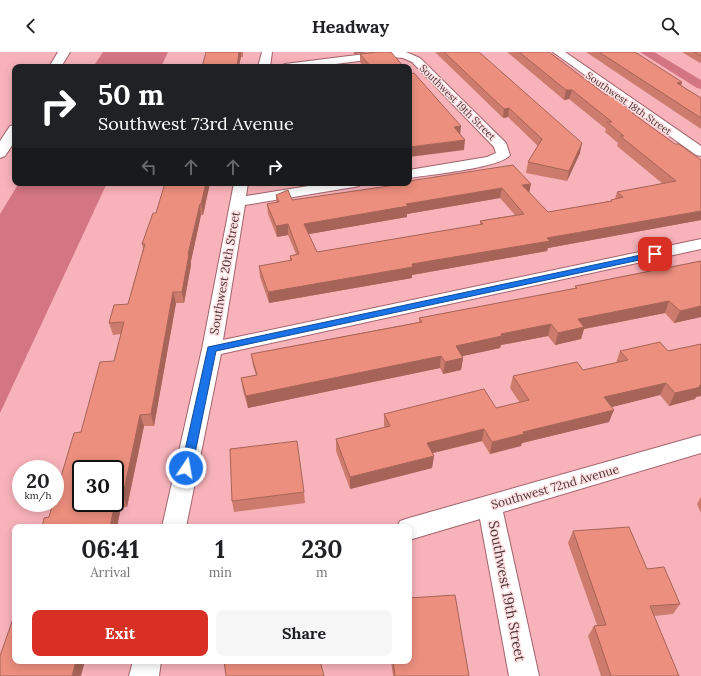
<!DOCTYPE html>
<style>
:root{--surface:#fff;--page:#f6f6f6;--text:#202124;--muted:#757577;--accent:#d93025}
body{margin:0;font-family:Lora,serif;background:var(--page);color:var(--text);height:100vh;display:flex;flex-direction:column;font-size:15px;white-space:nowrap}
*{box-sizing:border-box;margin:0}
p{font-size:13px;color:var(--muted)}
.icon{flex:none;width:22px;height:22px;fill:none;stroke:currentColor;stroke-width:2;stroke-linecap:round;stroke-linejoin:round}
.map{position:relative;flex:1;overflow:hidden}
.side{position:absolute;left:12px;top:472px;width:400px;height:140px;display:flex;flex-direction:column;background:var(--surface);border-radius:8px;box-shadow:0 2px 10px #0003}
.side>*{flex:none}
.banner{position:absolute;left:12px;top:12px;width:400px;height:122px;border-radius:8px;box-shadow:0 2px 10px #0003;background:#202124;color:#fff;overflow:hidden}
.speed{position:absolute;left:12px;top:408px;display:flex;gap:8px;font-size:20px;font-weight:700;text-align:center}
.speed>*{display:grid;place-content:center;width:52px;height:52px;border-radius:50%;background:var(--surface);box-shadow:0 2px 10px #0003;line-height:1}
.speed small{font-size:10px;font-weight:400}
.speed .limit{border:2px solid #111;border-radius:6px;background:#fff;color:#111}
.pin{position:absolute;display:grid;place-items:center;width:34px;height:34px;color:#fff;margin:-17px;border-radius:8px;box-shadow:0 2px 6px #0006}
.me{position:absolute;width:44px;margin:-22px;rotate:12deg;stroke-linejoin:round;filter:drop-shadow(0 0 3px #0008)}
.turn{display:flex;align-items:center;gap:14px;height:84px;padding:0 20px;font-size:18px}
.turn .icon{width:52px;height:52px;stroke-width:2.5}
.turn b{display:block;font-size:28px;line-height:34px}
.lanes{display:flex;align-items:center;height:38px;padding:0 20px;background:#0003;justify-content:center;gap:20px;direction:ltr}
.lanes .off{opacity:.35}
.eta{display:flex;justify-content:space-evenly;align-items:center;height:68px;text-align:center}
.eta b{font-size:24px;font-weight:700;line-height:28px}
.primary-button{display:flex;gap:8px;margin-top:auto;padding:8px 20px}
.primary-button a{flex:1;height:46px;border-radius:8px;background:var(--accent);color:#fff;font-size:16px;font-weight:700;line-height:46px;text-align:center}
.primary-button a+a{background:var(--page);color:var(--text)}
header{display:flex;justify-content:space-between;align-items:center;height:52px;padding:0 20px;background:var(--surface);font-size:18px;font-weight:700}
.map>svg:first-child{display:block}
.water{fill:#d37583}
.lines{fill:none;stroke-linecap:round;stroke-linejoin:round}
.canal{fill:#d37583;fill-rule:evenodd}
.minor-casing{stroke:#a2636c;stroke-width:2}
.major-casing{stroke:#a2636c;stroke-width:2}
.minor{fill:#fff;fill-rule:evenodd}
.major{fill:#fff;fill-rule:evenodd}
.wall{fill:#cc7b6c;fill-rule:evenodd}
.shaded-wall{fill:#a66458}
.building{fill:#ed8f7e;stroke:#a66458;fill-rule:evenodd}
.route{fill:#1a73e8;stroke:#114b97}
.labels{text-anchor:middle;stroke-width:3;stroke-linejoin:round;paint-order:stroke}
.far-street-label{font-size:10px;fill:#4f3336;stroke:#fde0e2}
.street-label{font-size:12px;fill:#4f3336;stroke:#fde0e2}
.near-street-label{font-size:14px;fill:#4f3336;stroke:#fde0e2}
</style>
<header><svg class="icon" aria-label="back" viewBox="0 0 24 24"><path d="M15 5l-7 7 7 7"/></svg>Headway<svg class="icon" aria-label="search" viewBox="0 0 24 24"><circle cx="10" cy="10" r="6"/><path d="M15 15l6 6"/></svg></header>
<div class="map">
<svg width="701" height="624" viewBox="0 0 701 624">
<rect width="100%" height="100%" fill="#f8b2ba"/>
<path class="water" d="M 103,0 L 168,0 L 161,15 L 93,15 Z
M 19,131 L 107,131 L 0,361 L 0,162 Z"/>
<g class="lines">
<path class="canal" d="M 640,0 L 654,0 L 701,28 L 701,37 L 697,36 Z"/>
<defs>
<path id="minor" d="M 262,0 L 272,0 L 270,15 L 258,15 Z
M 381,0 L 406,0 L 420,6 L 506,91 L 510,103 C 501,116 427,123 409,126 L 409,118 L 487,105 L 496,101 L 494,95 L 412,10 L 403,6 L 391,5 L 312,15 L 279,15 L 285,12 Z
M 553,0 L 565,0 L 701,94 L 701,104 L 696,103 Z
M 234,131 L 248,131 L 246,144 L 327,131 L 361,131 L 359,134 L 354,135 L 245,153 L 223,288 L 701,187 L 701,197 L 221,302 L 186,475 L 162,475 L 202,297 Z
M 701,383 L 701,401 L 503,460 L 539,624 L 509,624 L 480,467 L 409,488 L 409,475 L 397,475 L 400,469 L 409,466 Z
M 133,609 L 161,609 L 159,624 L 129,624 Z"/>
<path id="major" d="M 58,0 L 70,0 L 61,15 L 49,15 Z
M 15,73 L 15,89 L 5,104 L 0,106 L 0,89 L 10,74 Z"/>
</defs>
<use href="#minor" class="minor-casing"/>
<use href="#major" class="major-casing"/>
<use href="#minor" class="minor"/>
<use href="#major" class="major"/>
</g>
<path class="wall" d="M 206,0 L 243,0 L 243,5 L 241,5 Z
M 435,0 L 479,0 L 580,101 L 567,129 L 526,121 L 528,110 L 538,94 L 508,65 L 503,66 Z
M 507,0 L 549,0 L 606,43 L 675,92 L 701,108 L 701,168 L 548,196 L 547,199 L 412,223 L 412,226 L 269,251 L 260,225 L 259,214 L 290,209 L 290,204 L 296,202 L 288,183 L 277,185 L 268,162 L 267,152 L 276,150 L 276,143 L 292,148 L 402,132 L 402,131 L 409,131 L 513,113 L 529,141 L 548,160 L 610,149 L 611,148 L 615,147 L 617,140 L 663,132 L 617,94 L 618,91 L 605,80 L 606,77 L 569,47 L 564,48 ZM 500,146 L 515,163 L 480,169 L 480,173 L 317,200 L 308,182 L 407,165 L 407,162 Z
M 586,0 L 635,0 L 681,34 L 701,46 L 701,77 Z
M 682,0 L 701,0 L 701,10 L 700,11 Z
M 360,2 L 404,15 L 364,15 L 360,10 Z
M 210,131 L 203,163 L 201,163 L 191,209 L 191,213 L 184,251 L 176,251 L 154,374 L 144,374 L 127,455 L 121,455 L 117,475 L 42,475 L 49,465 L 81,380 L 114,309 L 121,282 L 113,283 L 109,271 L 128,252 L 143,197 L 142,192 L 156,161 Z
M 701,209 L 701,265 L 674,271 L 665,261 L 584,277 L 581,287 L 555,293 L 548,284 L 501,293 L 500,296 L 462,304 L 463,306 L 461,318 L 443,322 L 440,316 L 248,356 L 243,339 L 241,326 L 256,323 L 253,314 L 251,302 L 419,270 L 419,266 L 575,237 L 575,234 Z
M 620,299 L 696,345 L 695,347 L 669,354 L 660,343 L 611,355 L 609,370 L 522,391 L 521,394 L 490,402 L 482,389 L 432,401 L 434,404 L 432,416 L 350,437 L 336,399 L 336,387 L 385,376 L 384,374 L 384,362 L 496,356 L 520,351 L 510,336 L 513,324 L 583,318 L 616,311 Z
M 304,440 L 305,451 L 234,460 L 232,449 Z
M 701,445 L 701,461 L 697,452 Z
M 573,479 L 647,517 L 680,552 L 673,562 L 654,564 L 679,624 L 601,624 L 588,584 L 594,574 L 597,573 L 568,491 Z
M 391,609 L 409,609 L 469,624 L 393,624 Z"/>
<path class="shaded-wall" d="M 239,0 L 241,0 L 241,5 L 239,15 L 237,15 Z
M 354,0 L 369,0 L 354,2 Z
M 682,30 L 680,38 L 677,31 Z
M 566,38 L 572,38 L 569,47 L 564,48 Z
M 509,56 L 508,65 L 503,66 L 504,57 Z
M 461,74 L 460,84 L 454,75 Z
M 465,88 L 464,98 L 409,105 L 409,95 Z
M 582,91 L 580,101 L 567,129 L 569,119 Z
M 206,131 L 210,131 L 203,163 L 201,152 Z
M 531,132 L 529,142 L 522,133 Z
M 502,136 L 500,146 L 407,162 L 407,165 L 304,183 L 304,172 L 406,152 Z
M 200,152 L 201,163 L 191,209 L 191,213 L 184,251 L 182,240 L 188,202 Z
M 701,159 L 701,168 L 548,196 L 547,199 L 412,223 L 412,226 L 269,251 L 268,240 L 547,186 Z
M 288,172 L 288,183 L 277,185 L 276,174 Z
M 173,240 L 176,251 L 154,374 L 151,362 Z
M 669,249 L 665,261 L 584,277 L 581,287 L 555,293 L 558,281 L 578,267 Z
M 701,254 L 701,265 L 674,271 L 680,259 Z
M 551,272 L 548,284 L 501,293 L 500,296 L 454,306 L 456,294 L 501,282 Z
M 441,304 L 440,316 L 248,356 L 246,344 Z
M 463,306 L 461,318 L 443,322 L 445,310 Z
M 666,331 L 660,343 L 600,358 L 604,345 Z
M 701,333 L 701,344 L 696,345 L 695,347 L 669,354 L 675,341 Z
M 614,358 L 609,370 L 522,391 L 521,394 L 490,402 L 492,390 L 523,380 Z
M 140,363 L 144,374 L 127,455 L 123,443 Z
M 484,377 L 482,389 L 425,403 L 427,391 Z
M 434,404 L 432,416 L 350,437 L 350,425 Z
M 116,444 L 121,455 L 117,475 L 110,475 Z
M 76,609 L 85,609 L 81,624 L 72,624 Z"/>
<path class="building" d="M 206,0 L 239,0 L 237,15 L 202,15 Z
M 377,0 L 391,0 L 404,15 L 371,15 L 360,2 Z
M 444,0 L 479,0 L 582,91 L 569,119 L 528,110 L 542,87 L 509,56 L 504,57 Z
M 519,0 L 549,0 L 606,43 L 610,43 L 634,61 L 632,61 L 675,92 L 679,92 L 701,108 L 701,159 L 547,186 L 550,189 L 412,212 L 413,215 L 268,240 L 259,214 L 292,208 L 290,204 L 299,202 L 288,172 L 276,174 L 267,152 L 279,150 L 276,143 L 288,138 L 292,148 L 403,132 L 403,131 L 409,131 L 409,129 L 513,113 L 531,132 L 522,133 L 548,160 L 612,149 L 611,148 L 623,145 L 617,140 L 676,129 L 620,84 L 624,84 L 607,70 L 612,70 L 572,38 L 566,38 ZM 502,136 L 524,162 L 480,169 L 483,172 L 317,200 L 304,172 L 408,154 L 406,152 Z
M 599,0 L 635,0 L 682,30 L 677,31 L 701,46 L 701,66 Z
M 694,0 L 701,0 L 701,4 Z
M 318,14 L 319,15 L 305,15 Z
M 409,21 L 410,22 L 414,21 L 461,74 L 454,75 L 465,88 L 409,95 Z
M 165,131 L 206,131 L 201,152 L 200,152 L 188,202 L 189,202 L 182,240 L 173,240 L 151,362 L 140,363 L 123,443 L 116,444 L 115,451 L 115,417 L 81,417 L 81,451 L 115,451 L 110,475 L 42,475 L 44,466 L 49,465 L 53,451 L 55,451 L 55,445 L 74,381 L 81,380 L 100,310 L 114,309 L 124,270 L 109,271 L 114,253 L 128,252 L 145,192 L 142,192 L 153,161 L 156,161 Z
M 701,209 L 701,254 L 680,259 L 669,249 L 578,267 L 584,275 L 558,281 L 551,272 L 501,282 L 502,284 L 456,294 L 463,306 L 445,310 L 441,304 L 246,344 L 241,326 L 257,323 L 251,302 L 422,270 L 419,266 L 577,236 L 575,234 Z
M 660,290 L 668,299 L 701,292 L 701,333 L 699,334 L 701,335 L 675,341 L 666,331 L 604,345 L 614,358 L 523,380 L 524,382 L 492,390 L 484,377 L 427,391 L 434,404 L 350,425 L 336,387 L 390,374 L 384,362 L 484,337 L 496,356 L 529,348 L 513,324 L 577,310 L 583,318 L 628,308 L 620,299 Z
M 297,389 L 304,440 L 232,449 L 230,397 Z
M 629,475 L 647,517 L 664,515 L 680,552 L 650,554 L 679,624 L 611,624 L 594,574 L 606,573 L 573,479 Z
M 455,543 L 469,624 L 395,624 L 393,609 L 409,609 L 409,546 Z
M 15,561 L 15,609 L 76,609 L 72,624 L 0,624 L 0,604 Z
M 224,609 L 320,609 L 324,624 L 226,624 Z"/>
<path class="route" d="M 655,200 L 658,201 L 658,204 L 216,299 L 192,416 L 190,419 L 186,420 L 183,419 L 181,416 L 208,295 Z"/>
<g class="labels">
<g class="far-street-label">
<text transform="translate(458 50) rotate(45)" y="4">Southwest 19th Street</text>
<text transform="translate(629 51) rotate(35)" y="4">Southwest 18th Street</text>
</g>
<g class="street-label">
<text transform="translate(225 221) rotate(-80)" y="4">Southwest 20th Street</text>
<text transform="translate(555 435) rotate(-16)" y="4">Southwest 72nd Avenue</text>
</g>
<g class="near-street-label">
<text transform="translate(507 539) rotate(79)" y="5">Southwest 19th Street</text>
</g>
</g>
</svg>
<div class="speed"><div>20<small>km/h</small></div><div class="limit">30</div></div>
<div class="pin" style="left:655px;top:202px;background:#d93025"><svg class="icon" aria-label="arrive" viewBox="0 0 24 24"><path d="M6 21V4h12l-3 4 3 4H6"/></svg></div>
<svg class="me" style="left:186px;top:416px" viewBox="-20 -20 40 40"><circle r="17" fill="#1a73e8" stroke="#fff" stroke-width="3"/><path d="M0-11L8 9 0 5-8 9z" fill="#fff"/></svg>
<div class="banner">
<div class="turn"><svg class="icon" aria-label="right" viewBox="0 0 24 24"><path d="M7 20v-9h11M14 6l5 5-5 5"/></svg><div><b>50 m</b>Southwest 73rd Avenue</div></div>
<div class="lanes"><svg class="icon off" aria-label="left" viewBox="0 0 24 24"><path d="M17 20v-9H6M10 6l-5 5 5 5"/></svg><svg class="icon off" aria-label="ahead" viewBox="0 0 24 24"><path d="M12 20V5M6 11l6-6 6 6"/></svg><svg class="icon off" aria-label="ahead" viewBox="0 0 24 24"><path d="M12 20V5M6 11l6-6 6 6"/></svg><svg class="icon" aria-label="right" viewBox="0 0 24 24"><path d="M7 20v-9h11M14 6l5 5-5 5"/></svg></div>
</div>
<section class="side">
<div class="eta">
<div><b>06:41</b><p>Arrival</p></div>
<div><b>1</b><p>min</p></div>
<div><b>230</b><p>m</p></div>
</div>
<div class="primary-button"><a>Exit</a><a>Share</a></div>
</section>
</div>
